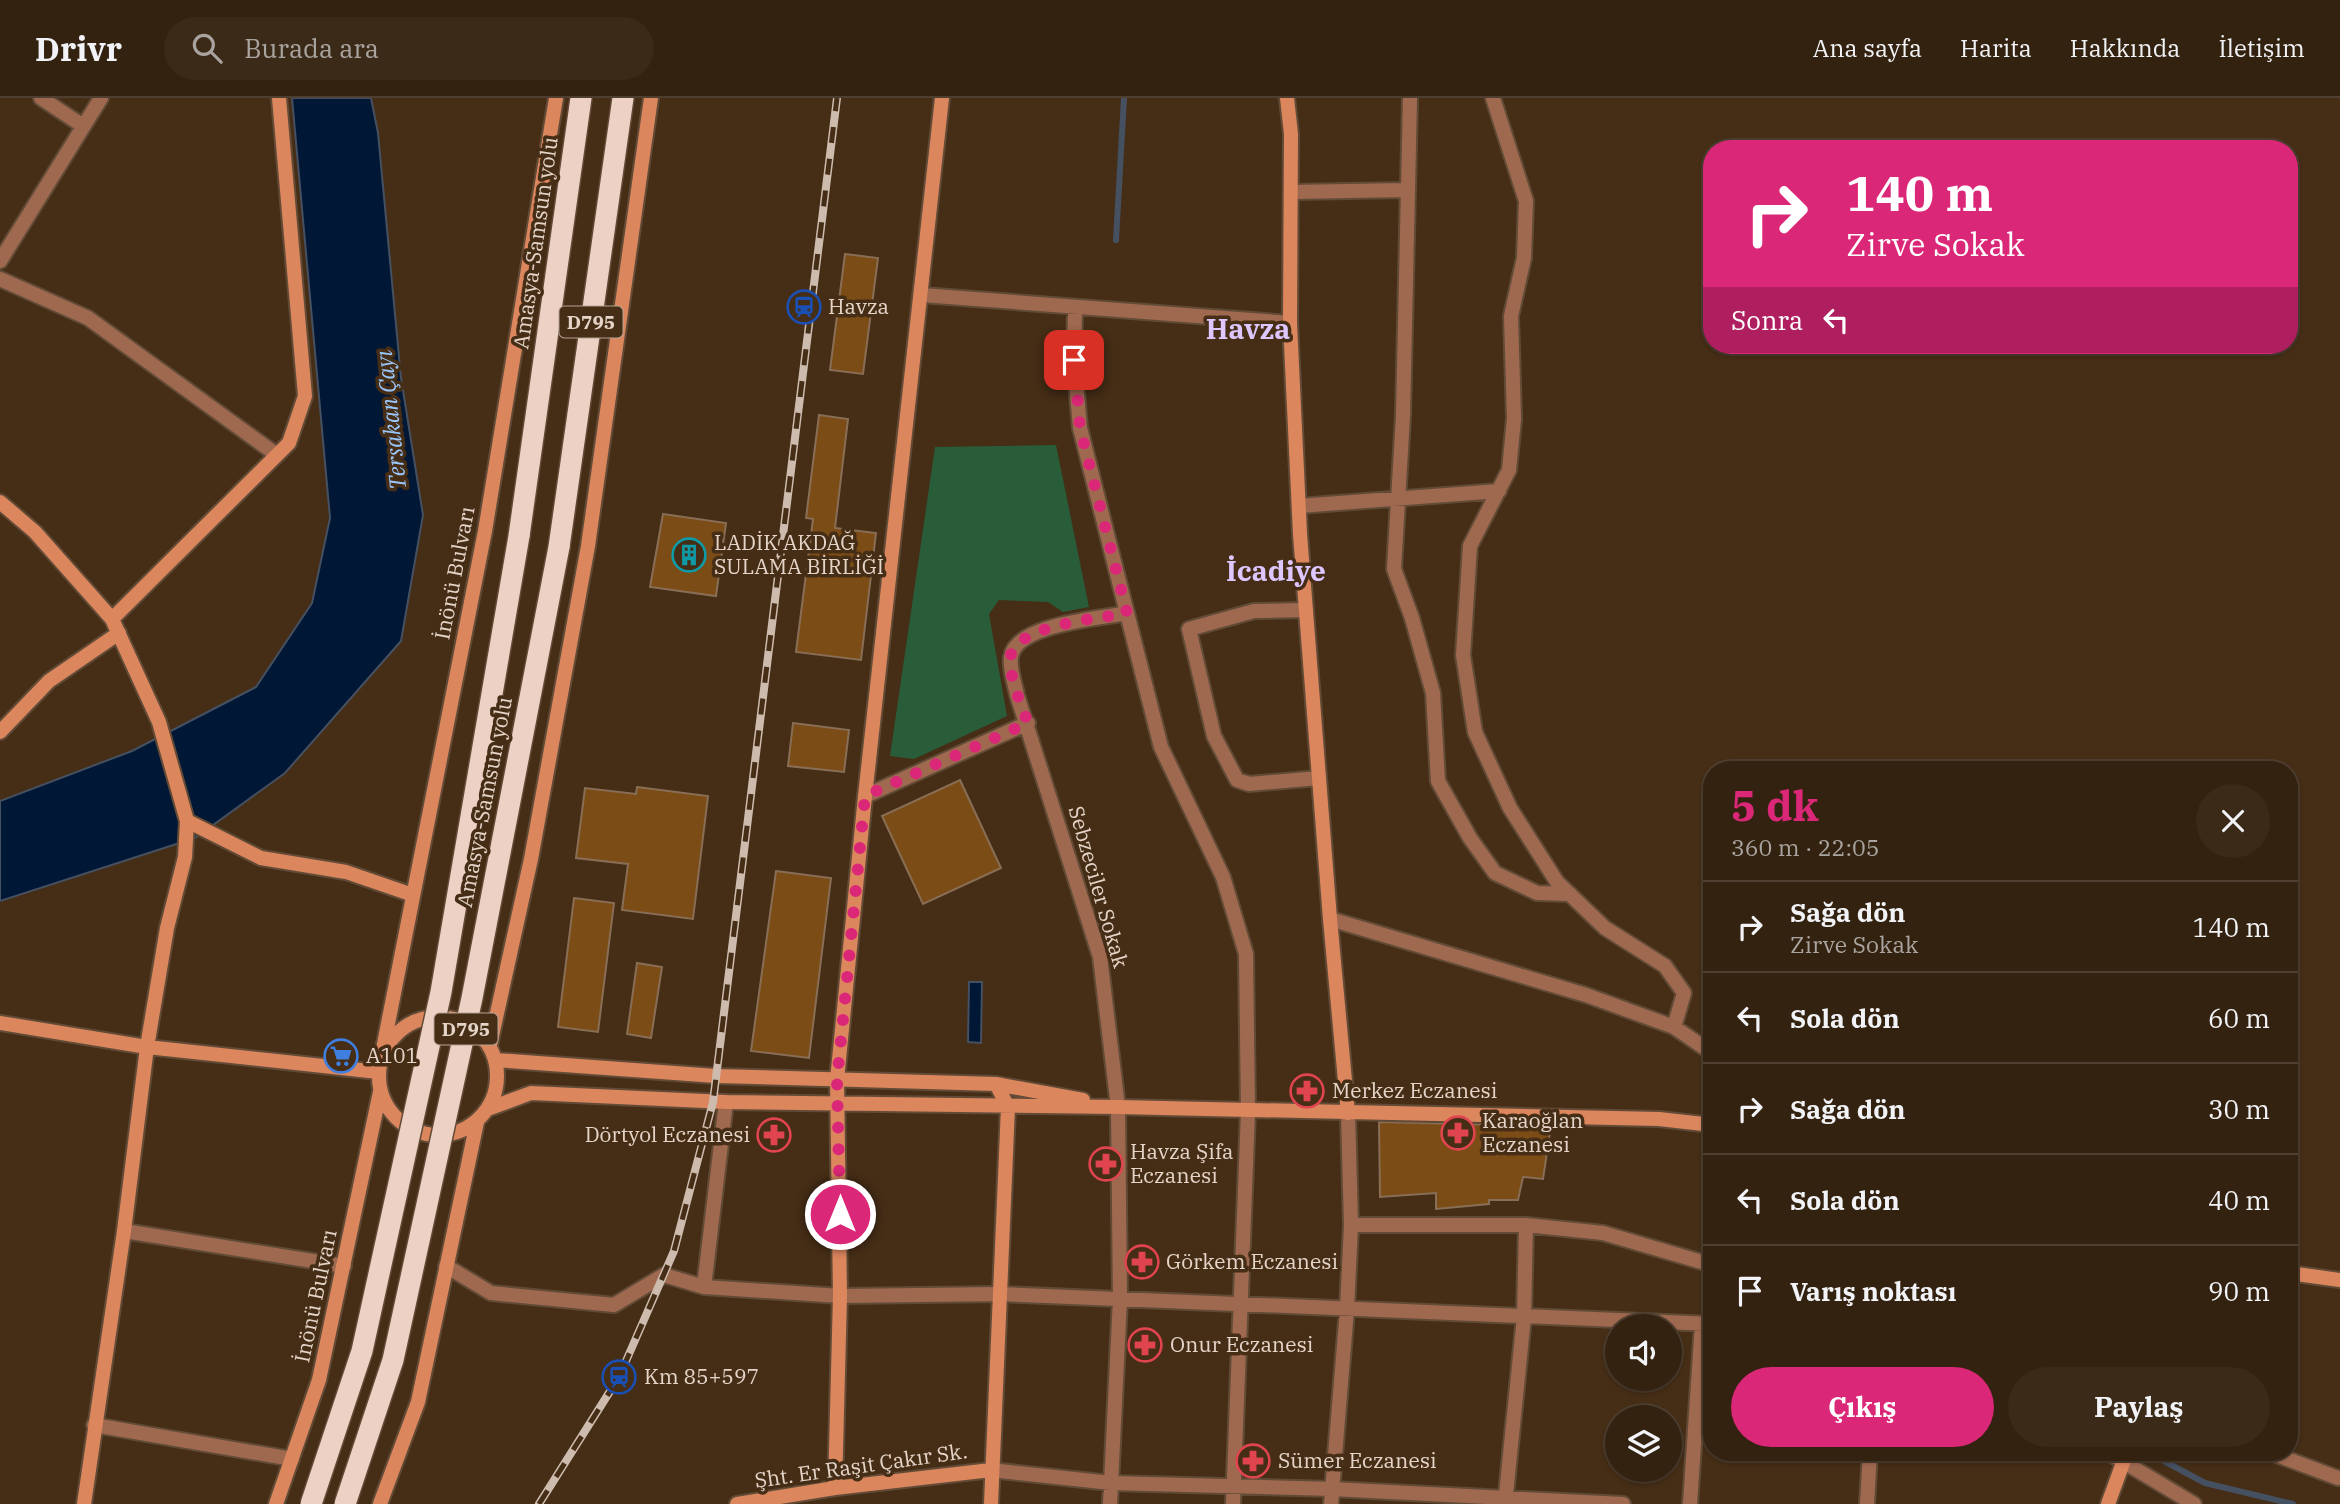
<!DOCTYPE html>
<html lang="tr">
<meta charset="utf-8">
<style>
:root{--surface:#342210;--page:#3c2a19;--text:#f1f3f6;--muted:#a9a49f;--line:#4e3f30;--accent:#db2777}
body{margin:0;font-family:"IBM Plex Serif",serif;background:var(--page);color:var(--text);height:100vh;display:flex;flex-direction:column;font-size:26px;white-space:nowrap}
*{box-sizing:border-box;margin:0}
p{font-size:23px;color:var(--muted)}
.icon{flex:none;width:38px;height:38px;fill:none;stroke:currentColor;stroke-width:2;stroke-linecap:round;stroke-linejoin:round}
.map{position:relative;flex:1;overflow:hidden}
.panel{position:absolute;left:1703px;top:663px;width:595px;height:700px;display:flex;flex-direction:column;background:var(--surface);border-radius:28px;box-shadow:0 2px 5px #0004,0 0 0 2px var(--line)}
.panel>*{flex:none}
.guide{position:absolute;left:1703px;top:42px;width:595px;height:214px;border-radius:28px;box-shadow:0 2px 5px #0004,0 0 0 2px var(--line);background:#db2777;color:#fff;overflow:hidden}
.fabs{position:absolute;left:1605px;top:1216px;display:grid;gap:14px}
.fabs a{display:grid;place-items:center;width:77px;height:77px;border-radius:50%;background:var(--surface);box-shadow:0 2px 5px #0004,0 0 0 2px var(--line);font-size:35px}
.pin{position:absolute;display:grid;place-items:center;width:60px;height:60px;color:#fff;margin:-30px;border-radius:14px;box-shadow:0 4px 10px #0006}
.me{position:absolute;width:77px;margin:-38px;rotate:0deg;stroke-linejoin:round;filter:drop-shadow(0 0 5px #0008)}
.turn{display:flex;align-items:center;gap:24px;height:147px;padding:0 28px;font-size:32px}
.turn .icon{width:91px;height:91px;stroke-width:2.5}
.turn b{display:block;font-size:49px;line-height:60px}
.then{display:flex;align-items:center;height:66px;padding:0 28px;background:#0003;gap:14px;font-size:26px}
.round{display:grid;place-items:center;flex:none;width:74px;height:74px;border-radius:37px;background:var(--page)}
.head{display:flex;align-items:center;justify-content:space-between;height:119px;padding:0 28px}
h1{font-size:42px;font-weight:700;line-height:52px;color:var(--accent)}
.primary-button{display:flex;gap:14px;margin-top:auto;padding:14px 28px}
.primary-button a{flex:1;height:80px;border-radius:42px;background:var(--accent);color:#fff;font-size:28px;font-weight:700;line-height:80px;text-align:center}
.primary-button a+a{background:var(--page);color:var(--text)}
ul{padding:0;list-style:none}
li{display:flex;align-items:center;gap:21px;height:91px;padding:0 28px;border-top:2px solid var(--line)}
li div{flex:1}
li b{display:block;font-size:26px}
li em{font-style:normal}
header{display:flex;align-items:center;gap:42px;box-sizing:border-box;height:98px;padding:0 35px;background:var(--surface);border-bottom:2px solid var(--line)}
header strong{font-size:33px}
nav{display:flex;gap:38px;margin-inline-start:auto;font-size:24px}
.search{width:490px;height:63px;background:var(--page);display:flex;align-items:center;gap:18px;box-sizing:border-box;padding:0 24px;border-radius:38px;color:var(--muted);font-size:26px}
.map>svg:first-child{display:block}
.green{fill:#295d3a}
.water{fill:#001735;stroke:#455061;stroke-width:2}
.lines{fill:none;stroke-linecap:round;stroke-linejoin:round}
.stream{stroke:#455061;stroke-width:6}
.building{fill:#7c4c17;stroke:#886e55;stroke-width:2}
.street-casing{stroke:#624b36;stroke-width:18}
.secondary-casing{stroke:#624b36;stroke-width:18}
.highway-casing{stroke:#624b36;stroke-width:24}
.street{stroke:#9f6950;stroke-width:14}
.secondary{stroke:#dc865e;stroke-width:14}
.highway{stroke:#edd1c5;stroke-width:21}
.rail-casing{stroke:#cdbcae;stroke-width:8}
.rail{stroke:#452d16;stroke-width:5;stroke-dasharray:16;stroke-linecap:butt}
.highway-bridge-casing{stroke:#624b36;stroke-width:24;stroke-linecap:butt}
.highway-bridge{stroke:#edd1c5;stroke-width:21}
.route{stroke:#db2777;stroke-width:12;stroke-dasharray:0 21.6}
.labels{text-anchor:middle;stroke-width:7;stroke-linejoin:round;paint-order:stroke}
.shield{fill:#452d16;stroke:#b5a393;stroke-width:2}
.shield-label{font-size:19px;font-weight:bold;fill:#e5d5c8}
.street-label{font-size:21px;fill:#e5d5c8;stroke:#452d16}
.poi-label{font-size:21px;fill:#e5d5c8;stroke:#452d16;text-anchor:start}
.water-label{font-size:23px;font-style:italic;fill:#9bc8fc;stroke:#452d16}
.district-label{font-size:28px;font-weight:bold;fill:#dec7ff;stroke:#452d16}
</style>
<header>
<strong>Drivr</strong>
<div class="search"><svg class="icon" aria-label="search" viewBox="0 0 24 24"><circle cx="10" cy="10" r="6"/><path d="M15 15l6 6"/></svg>Burada ara</div>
<nav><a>Ana sayfa</a><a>Harita</a><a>Hakkında</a><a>İletişim</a></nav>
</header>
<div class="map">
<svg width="2340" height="1406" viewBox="0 0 2340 1406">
<rect width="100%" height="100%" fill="#452d16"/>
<path class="green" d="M 1056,347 L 1089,509 L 1063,514 L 1048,504 L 999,502 L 989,516 L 1007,618 L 914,661 L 890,658 L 935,349 Z"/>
<path class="water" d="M 292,0 L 371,0 L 378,35 L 401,280 L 423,417 L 401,543 L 285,675 L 195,740 L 0,803 L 0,703 L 132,653 L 256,589 L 312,505 L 330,420 Z
M 969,884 L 982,884 L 981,945 L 968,944 Z"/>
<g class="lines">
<path class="stream" d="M 1116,142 L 1124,0
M 2147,1354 L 2205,1385 L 2293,1406"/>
</g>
<path class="building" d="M 845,156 L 878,160 L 863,276 L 830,272 Z
M 819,317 L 848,321 L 835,430 L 876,435 L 861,562 L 796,554 L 813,421 L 806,420 Z
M 663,416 L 726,425 L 716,498 L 650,489 Z
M 793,625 L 849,632 L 844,674 L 788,668 Z
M 960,682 L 1001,770 L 923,806 L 882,718 Z
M 637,689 L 708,698 L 693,821 L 622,812 L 628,766 L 576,760 L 585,690 L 636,696 Z
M 776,773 L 831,780 L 809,960 L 751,953 Z
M 574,800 L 614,805 L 598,934 L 558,929 Z
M 637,865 L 662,869 L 651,940 L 627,936 Z
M 1379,1024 L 1551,1028 L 1543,1081 L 1523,1079 L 1518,1102 L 1489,1102 L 1489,1106 L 1436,1111 L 1436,1095 L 1380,1099 Z"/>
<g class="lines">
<defs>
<path id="street" d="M 41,0 L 83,28
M 1410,0 L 1403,318 L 1394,471 L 1412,520 L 1433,595 L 1438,683 L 1470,740 L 1495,775 L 1537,795 L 1570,796
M 1493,0 L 1526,103 L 1524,160 L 1511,218 L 1514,321 L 1509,372 L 1470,448 L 1463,557 L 1475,634 L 1510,710 L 1557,784 L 1605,830 L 1665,868 L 1684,895 L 1674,929
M 1291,94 L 1406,92
M 0,163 L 101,0
M 0,181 L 88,220 L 277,357
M 922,197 L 1290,225
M 1075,210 L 1074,262 L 1080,330 L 1161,649 L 1223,779 L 1246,856 L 1248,1013 L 1233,1406
M 1299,408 L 1499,393
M 1306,512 L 1254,513 L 1189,531 L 1214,638 L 1237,682 L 1249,686 L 1319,680
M 865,698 L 1028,625
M 1330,821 L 1586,897 L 1674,929 L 1712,955
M 1351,1127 L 1526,1127 L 1603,1135 L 1712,1167
M 124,1133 L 344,1168
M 446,1168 L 491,1195 L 614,1207 L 664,1177 L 704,1189 L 840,1198 L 1001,1196 L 1712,1226
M 704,1189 L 726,1004
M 94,1327 L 292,1361
M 2107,1354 L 2194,1406
M 2269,1354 L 2338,1380
M 991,1372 L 1111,1385 L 1332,1391 L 1623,1406
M 1110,1406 L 1120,1201 L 1118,1009 L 1100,859 L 1017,597 C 1015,586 1009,570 1011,559 C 1016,526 1098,521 1127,515
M 1331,1406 L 1347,1211 L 1351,1127 L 1348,1015
M 1505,1406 L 1524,1219 L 1526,1127
M 1690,1406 L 1702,1226
M 1867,1406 L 1870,1354"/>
<path id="secondary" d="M 1287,0 L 1291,36 L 1290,225 L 1300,436 L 1330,821 L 1348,1015
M 0,404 L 35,434 L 112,521 L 159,624 L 187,723 L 185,759 L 167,830 L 147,949 L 124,1133 L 84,1406
M 112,521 L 289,345 L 305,298 L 279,0
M 0,634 L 49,583 L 119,535
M 187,723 L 261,760 L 346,774 L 413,797
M379 978a59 59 0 1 1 118 0a59 59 0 1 1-118 0Z
M 0,925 L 147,949 L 378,974
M 490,947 L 531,761 L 588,448 L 651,0
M 382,956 L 485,433 L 556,0
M 496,962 L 716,978 L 996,986 L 1083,1002
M 488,1011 L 531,995 L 726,1004 L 1118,1009 L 1659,1021 L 1712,1027
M 2289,1175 L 2340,1182
M 835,1390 L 840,1198 L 837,982 L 865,698 L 942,0
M 276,1406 L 319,1282 L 380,994
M 380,1406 L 418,1304 L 477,1024
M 737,1406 L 835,1390 L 991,1372
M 991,1406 L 1008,1009 L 996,986
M 2108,1406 L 2127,1354"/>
<path id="highway" d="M 519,438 L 581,0
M 559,449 L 623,0"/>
</defs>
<use href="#street" class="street-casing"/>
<use href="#secondary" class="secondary-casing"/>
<use href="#highway" class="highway-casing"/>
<use href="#street" class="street"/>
<use href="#secondary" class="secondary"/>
<use href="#highway" class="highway"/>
<defs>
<path id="rail" d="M 539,1406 L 619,1279 L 674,1153 L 713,1004 L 837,0"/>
</defs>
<use href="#rail" class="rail-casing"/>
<use href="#rail" class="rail"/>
<defs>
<path id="highway-bridge" d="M 311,1406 L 362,1253 L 441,894 L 519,438
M 345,1406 L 393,1262 L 472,900 L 559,449"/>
</defs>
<use href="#highway-bridge" class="highway-bridge-casing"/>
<use href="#highway-bridge" class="highway-bridge"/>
</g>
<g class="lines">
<path class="route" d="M 840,1116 L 837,982 L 865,698 L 1028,625 C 1021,606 1011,584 1010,563 C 1010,526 1100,521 1127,515 L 1080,330 L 1074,262"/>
</g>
<defs>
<symbol id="station-ring" viewBox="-11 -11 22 22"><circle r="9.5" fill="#452d16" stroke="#1a4fb4" stroke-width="1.5"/><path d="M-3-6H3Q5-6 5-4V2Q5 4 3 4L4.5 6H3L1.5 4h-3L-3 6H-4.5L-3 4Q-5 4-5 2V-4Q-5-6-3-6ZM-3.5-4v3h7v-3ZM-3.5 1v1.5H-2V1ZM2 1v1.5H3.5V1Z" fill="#1a4fb4"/></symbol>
<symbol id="building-ring" viewBox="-11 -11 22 22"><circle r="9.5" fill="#452d16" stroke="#0f9aa8" stroke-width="1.5"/><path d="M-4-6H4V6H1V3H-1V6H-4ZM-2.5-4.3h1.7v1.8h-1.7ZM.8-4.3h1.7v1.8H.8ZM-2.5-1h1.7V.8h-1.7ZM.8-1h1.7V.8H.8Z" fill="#0f9aa8"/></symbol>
<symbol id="supermarket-ring" viewBox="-11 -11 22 22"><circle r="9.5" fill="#452d16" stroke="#3f7fe0" stroke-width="1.5"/><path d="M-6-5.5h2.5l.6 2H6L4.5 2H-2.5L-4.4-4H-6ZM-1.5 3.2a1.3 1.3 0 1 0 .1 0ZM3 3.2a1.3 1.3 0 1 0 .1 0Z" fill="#3f7fe0"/></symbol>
<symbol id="pharmacy-ring" viewBox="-11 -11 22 22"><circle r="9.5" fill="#452d16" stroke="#e0444e" stroke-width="1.5"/><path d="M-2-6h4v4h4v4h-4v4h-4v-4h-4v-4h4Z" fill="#e0444e"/></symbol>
</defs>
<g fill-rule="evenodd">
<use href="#station-ring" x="785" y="190" width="38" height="38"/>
<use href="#building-ring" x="670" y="438" width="38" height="38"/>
<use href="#supermarket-ring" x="322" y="939" width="38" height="38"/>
<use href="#pharmacy-ring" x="1288" y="974" width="38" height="38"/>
<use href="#pharmacy-ring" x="1439" y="1016" width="38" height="38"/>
<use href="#pharmacy-ring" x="755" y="1018" width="38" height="38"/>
<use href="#pharmacy-ring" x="1087" y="1047" width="38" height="38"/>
<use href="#pharmacy-ring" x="1123" y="1145" width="38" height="38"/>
<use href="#pharmacy-ring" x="1126" y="1228" width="38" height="38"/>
<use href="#station-ring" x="600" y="1260" width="38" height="38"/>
<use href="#pharmacy-ring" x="1234" y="1344" width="38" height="38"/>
</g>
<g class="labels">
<g class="shield">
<rect x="559.5" y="208.5" width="63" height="31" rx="5"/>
<rect x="434.5" y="915.5" width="63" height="31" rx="5"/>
</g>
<g class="shield-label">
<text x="591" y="231">D795</text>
<text x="466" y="938">D795</text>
</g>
<g class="street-label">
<text transform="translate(536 145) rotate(-82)" y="7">Amasya-Samsun yolu</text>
<text transform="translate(455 475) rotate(-79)" y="7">İnönü Bulvarı</text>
<text transform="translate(485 704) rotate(-79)" y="7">Amasya-Samsun yolu</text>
<text transform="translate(1098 789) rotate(74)" y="7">Sebzeciler Sokak</text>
<text transform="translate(316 1198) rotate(-78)" y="7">İnönü Bulvarı</text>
<text transform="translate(861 1368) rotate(-8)" y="7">Şht. Er Raşit Çakır Sk.</text>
</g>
<g class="poi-label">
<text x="828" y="216">Havza</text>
<text x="714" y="452">LADİK AKDAĞ<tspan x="714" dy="24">SULAMA BİRLİĞİ</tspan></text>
<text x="366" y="965">A101</text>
<text x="1332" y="1000">Merkez Eczanesi</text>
<text x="1482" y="1030">Karaoğlan<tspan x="1482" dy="24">Eczanesi</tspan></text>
<text x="750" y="1044" text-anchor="end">Dörtyol Eczanesi</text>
<text x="1130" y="1061">Havza Şifa<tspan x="1130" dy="24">Eczanesi</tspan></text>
<text x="1166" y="1171">Görkem Eczanesi</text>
<text x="1170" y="1254">Onur Eczanesi</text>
<text x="644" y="1286">Km 85+597</text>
<text x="1278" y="1370">Sümer Eczanesi</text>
</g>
<g class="water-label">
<text transform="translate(391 322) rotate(-96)" y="8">Tersakan Çayı</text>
</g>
<g class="district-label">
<text x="1248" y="241">Havza</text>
<text x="1276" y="483">İcadiye</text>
</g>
</g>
</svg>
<div class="fabs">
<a><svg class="icon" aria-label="sound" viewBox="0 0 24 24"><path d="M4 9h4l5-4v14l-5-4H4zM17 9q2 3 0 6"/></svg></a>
<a><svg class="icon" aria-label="layers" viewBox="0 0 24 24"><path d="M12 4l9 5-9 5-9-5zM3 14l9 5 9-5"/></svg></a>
</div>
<div class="pin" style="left:1074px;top:262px;background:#d93025"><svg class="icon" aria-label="arrive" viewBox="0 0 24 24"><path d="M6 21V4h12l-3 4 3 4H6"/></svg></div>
<svg class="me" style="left:840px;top:1116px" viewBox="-20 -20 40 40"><circle r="17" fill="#db2777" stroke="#fff" stroke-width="3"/><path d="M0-11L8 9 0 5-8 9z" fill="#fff"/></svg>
<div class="guide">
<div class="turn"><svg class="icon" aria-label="right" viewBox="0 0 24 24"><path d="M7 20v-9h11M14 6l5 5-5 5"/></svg><div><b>140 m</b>Zirve Sokak</div></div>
<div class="then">Sonra<svg class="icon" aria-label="left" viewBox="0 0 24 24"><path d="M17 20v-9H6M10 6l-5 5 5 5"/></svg></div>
</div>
<section class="panel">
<div class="head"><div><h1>5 dk</h1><p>360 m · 22:05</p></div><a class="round"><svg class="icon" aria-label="close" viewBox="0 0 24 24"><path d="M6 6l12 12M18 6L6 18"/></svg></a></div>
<ul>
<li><svg class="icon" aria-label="right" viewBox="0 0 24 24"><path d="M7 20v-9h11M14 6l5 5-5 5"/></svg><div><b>Sağa dön</b><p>Zirve Sokak</p></div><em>140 m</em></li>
<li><svg class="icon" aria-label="left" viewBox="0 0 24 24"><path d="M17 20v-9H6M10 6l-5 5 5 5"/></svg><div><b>Sola dön</b></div><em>60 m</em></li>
<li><svg class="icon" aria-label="right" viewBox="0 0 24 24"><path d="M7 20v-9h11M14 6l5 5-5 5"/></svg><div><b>Sağa dön</b></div><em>30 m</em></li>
<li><svg class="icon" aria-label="left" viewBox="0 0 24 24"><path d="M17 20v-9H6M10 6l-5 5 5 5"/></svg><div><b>Sola dön</b></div><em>40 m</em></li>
<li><svg class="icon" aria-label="arrive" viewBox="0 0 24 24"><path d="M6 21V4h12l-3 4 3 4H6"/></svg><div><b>Varış noktası</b></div><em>90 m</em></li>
</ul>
<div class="primary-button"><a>Çıkış</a><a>Paylaş</a></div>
</section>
</div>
